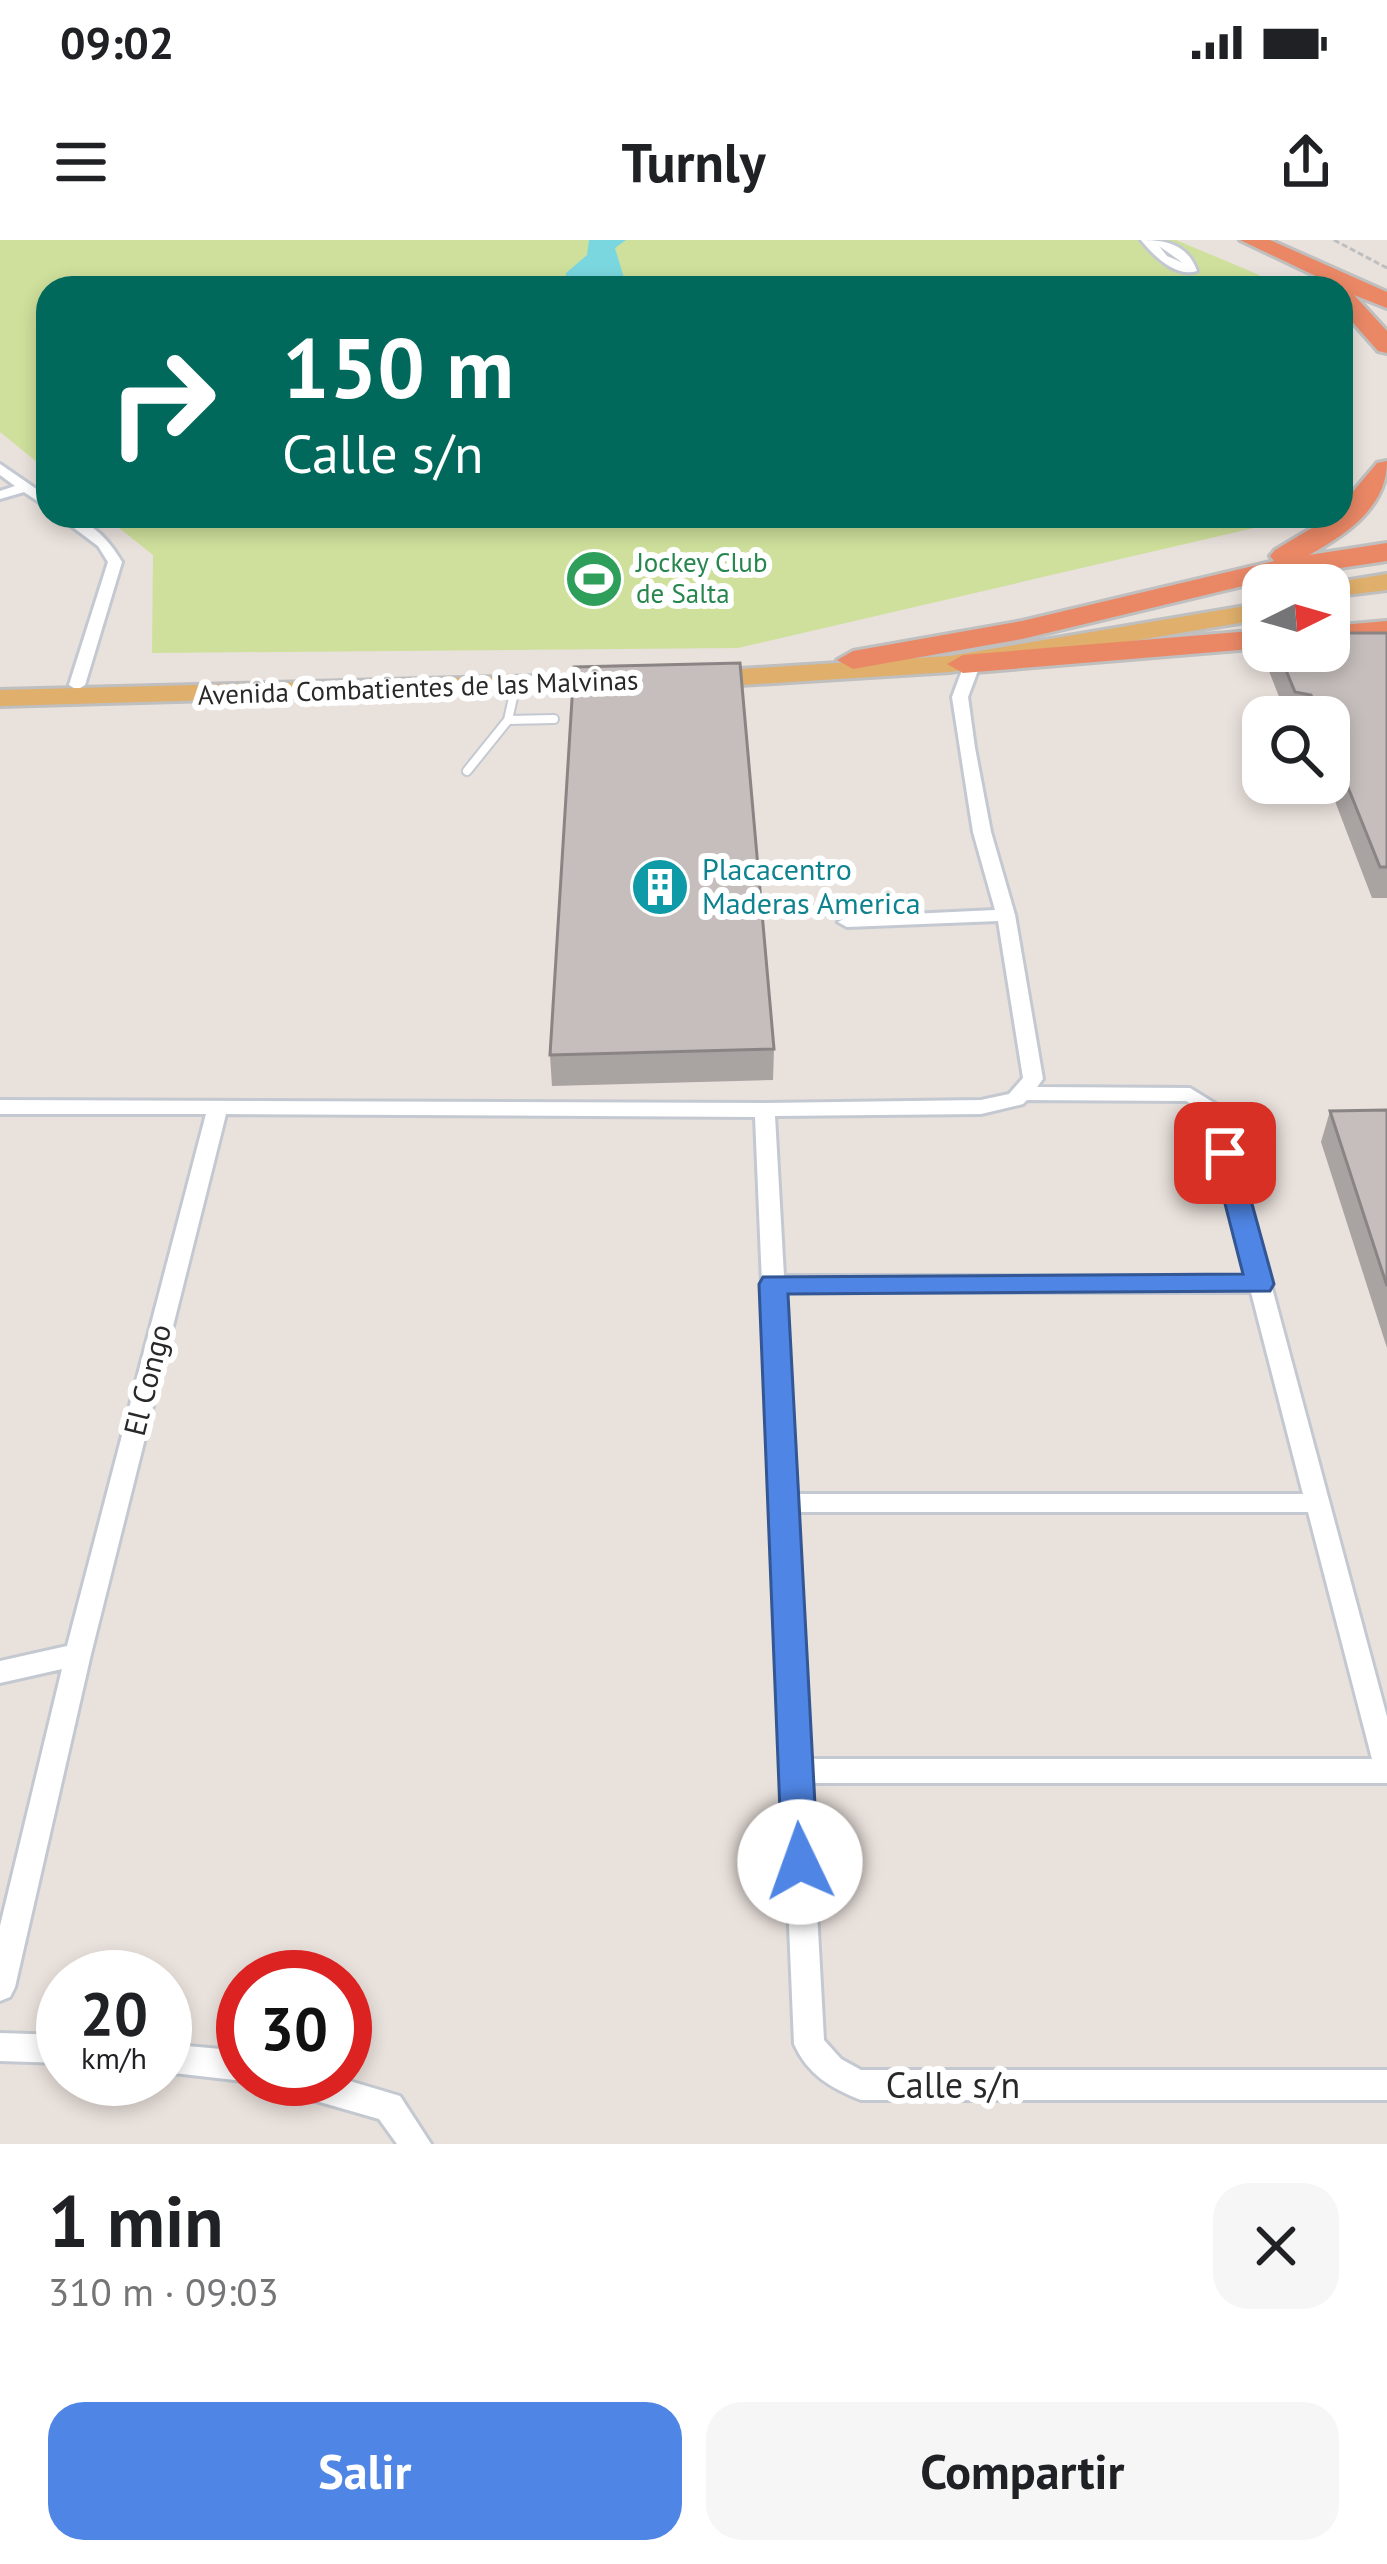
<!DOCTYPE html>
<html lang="es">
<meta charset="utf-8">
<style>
:root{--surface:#fff;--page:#f6f6f6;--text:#202124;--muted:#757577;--accent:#4f85e4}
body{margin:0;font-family:"PT Sans",sans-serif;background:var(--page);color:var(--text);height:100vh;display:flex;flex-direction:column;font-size:45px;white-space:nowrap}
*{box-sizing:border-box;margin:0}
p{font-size:39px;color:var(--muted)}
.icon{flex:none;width:66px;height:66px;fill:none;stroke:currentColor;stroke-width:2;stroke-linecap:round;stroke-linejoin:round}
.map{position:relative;height:1904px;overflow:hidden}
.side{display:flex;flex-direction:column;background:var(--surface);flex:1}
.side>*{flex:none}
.guide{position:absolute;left:36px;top:36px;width:1317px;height:252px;border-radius:36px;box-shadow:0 6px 18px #0003;background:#00695c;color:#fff;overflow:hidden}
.needle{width:78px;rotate:85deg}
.fabs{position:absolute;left:1242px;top:324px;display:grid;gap:24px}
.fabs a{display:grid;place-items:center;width:108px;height:108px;border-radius:24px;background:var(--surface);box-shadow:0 6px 18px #0003;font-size:60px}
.speed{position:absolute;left:36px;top:1710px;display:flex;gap:24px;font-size:60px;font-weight:700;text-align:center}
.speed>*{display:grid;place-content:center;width:156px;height:156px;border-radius:50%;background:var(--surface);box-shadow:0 6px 18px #0003;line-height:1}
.speed small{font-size:30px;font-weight:400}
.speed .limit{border:18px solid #d22;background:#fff;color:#111}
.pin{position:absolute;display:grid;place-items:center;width:102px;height:102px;color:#fff;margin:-51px;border-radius:24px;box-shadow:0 6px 18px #0006}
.me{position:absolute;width:132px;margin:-66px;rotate:357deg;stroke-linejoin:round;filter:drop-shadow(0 0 9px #0008)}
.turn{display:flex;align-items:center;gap:42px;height:252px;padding:0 48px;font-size:54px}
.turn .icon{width:156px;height:156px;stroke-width:2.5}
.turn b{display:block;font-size:84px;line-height:102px}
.round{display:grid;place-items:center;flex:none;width:126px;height:126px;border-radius:36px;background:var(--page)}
.headline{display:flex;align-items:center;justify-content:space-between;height:204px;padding:0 48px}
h1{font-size:72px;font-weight:700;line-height:90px}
.primary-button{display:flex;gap:24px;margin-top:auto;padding:24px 48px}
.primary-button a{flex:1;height:138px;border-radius:36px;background:var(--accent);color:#fff;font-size:48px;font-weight:700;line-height:138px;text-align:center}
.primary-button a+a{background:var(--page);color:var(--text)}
.status{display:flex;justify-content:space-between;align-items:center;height:84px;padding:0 60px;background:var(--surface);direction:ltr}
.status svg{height:33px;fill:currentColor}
header{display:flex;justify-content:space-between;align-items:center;height:156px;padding:0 48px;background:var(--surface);font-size:54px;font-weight:700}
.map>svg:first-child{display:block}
.pitch{fill:#cfe09c}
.water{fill:#7bd7df}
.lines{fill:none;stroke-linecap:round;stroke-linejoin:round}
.lane-casing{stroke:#c4c9d1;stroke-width:12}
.street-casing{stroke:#c4c9d1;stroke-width:6}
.primary-casing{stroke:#bfbfbf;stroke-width:6}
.highway-casing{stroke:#bfbfbf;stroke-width:6}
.path{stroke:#bfbfbf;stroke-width:3;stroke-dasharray:6 3;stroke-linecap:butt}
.lane{stroke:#fff;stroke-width:8}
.street{fill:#fff;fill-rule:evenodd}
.primary{fill:#dfaf6b;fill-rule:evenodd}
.highway{fill:#ea8866;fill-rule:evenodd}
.wall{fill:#a9a3a2}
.building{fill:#c5bebc;stroke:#8a8584;stroke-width:3}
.route{fill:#4f85e4;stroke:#335694;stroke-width:3}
.labels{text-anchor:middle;stroke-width:12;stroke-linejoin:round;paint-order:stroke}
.far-leisure-label{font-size:27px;fill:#27864d;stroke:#fff;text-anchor:start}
.far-street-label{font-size:27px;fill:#292929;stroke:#fff}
.culture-label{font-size:30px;fill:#0d838f;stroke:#fff;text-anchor:start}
.street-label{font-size:30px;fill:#292929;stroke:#fff}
.near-street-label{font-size:36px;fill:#292929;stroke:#fff}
</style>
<div class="status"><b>09:02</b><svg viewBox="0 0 49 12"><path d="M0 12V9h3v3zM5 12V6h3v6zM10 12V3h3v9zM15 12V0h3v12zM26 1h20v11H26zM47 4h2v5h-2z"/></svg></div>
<header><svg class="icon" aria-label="menu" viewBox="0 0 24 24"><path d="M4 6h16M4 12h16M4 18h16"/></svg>Turnly<svg class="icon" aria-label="share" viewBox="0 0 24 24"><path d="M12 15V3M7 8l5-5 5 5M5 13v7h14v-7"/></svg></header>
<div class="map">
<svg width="1387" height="1904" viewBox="0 0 1387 1904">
<rect width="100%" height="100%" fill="#e9e1dc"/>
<path class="pitch" d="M 0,0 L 1176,0 L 1257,34 L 1276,48 L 48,48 L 48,231 L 0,192 Z
M 104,276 L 1266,276 L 1254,288 L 738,408 L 152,413 L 153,315 Z"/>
<path class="water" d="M 589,0 L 626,0 L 615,8 L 627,48 L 565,48 L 566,33 L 587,15 Z"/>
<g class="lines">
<defs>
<path id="lane" d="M 508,480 L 554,479
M 467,531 L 508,480 L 516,444"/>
<path id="street" d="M 1141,0 C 1167,0 1188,5 1197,31 C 1176,38 1154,16 1141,0 ZM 1159,6 L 1183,23 L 1167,16 Z
M 0,224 L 48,257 L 48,268 L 24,252 L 0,259 L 0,251 L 15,246 L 0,235 Z
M 58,276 C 87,276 108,298 122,322 L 85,445 L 77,450 L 69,445 L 108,322 L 98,306 Z
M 972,420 L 980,425 L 968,457 L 975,508 L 991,592 L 1015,675 L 1043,839 L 1037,847 L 1190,848 L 1224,869 L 1387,1477 L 1387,1543 L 810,1543 L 824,1800 L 841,1819 L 861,1830 L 1387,1830 L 1387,1860 L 861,1860 C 831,1848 808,1835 794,1804 L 755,877 L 226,874 L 91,1414 L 15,1747 L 10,1757 L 0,1761 L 0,1686 L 62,1429 L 0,1443 L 0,1421 L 67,1406 L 206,874 L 0,874 L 0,860 L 765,863 L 981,860 L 1009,854 L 1023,838 L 998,681 L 847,687 L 838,682 L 847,677 L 995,670 L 973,592 L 952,457 L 964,425 ZM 1027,860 L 1186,861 L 1205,872 L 1247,1036 L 784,1036 L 775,876 L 981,874 L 1023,864 ZM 785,1052 L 1251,1052 L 1303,1254 L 795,1254 ZM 796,1272 L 1308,1272 L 1372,1519 L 809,1519 Z
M 0,1793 L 63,1795 L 63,1823 L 0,1821 Z
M 165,1804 L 243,1811 L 243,1839 L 247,1839 L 243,1841 L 165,1832 Z
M 277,1839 L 343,1839 L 400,1856 L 431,1904 L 397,1904 L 379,1879 L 292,1854 L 281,1849 Z"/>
<path id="primary" d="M 1387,334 L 1387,350 L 1329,357 L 1329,345 L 1319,345 Z
M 1263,363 L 1263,379 L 950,432 L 693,448 L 679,440 L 693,432 L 950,416 Z
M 620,434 L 630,436 L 634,442 L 630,448 L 0,466 L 0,450 Z"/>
<path id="highway" d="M 1240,0 L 1270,0 L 1387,52 L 1387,68 L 1354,55 L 1387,91 L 1387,113 L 1378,111 L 1341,69 L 1341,48 Z
M 1387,221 C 1387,267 1347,294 1309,315 L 1387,303 L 1387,321 L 1280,337 L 1022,399 L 853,429 L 837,420 L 853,411 L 1022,381 L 1274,321 L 1270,316 L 1275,310 L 1332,276 L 1341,276 L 1341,266 L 1377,223 Z
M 1387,381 L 1387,399 L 1329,404 L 1329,386 Z
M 1263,390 L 1263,408 L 963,433 L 947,424 L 963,415 Z"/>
</defs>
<use href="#lane" class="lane-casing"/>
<use href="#street" class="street-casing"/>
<use href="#primary" class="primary-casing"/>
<use href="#highway" class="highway-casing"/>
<path class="path" d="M 1334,0 L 1387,28"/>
<use href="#lane" class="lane"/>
<use href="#street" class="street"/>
<use href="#primary" class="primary"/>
<use href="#highway" class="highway"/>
</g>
<path class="wall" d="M 1387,393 L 1387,658 L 1372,658 L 1328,543 L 1329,477 L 1287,477 L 1265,421 L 1267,411 L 1329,411 Z
M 774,809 L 773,840 L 552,846 L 550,815 Z
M 1387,870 L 1387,1108 L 1321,902 L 1330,871 Z"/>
<path class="building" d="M 1329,393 L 1387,393 L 1387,627 L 1380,627 L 1329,500 L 1329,477 L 1320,477 L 1311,455 L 1295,452 L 1278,411 L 1329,411 Z
M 740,423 L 774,809 L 550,815 L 574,427 Z
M 1387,870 L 1387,1046 L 1330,871 Z"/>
<path class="route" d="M 1225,904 L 1238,913 L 1274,1044 L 1270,1051 L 788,1054 L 818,1622 L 813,1634 L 800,1638 L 788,1634 L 782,1622 L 759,1044 L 763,1037 L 1243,1034 L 1212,913 Z"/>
<defs>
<symbol id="stadium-disc" viewBox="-11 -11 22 22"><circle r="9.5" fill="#2e9e5b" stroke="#fff"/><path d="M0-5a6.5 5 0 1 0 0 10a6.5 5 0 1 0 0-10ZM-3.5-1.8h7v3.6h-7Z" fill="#fff"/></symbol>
<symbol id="building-disc" viewBox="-11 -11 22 22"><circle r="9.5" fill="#0f9aa8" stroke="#fff"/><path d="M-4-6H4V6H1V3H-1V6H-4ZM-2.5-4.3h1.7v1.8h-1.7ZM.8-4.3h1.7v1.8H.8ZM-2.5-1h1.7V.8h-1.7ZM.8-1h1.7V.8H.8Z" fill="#fff"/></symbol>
</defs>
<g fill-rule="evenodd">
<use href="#stadium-disc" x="561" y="306" width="66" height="66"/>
<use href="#building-disc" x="627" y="614" width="66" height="66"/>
</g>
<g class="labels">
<g class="far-leisure-label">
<text x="636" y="332">Jockey Club<tspan x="636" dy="31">de Salta</tspan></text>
</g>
<g class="far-street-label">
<text transform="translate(418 448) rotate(-2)" y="9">Avenida Combatientes de las Malvinas</text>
</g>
<g class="culture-label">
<text x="702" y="640">Placacentro<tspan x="702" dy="34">Maderas America</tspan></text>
</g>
<g class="street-label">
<text transform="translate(148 1140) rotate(-76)" y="10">El Congo</text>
</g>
<g class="near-street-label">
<text x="953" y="1858">Calle s/n</text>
</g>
</g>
</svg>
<div class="fabs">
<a><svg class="needle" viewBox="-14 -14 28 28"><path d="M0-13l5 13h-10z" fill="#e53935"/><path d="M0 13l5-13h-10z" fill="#757577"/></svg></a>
<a><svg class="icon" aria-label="search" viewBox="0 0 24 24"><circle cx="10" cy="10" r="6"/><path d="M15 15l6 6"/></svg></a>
</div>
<div class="speed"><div>20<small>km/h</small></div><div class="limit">30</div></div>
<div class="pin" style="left:1225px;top:913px;background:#d93025"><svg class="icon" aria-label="arrive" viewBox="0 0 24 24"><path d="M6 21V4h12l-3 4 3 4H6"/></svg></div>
<svg class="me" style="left:800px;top:1622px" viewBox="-20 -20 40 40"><circle r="19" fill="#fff"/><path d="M0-13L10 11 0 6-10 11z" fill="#4f85e4"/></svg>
<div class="guide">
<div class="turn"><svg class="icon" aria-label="right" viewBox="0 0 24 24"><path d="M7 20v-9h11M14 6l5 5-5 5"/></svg><div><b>150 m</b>Calle s/n</div></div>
</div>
</div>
<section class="side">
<div class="headline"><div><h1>1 min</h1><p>310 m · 09:03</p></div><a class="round"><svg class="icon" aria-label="close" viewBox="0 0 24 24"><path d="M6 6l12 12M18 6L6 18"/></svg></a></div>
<div class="primary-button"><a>Salir</a><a>Compartir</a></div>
</section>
